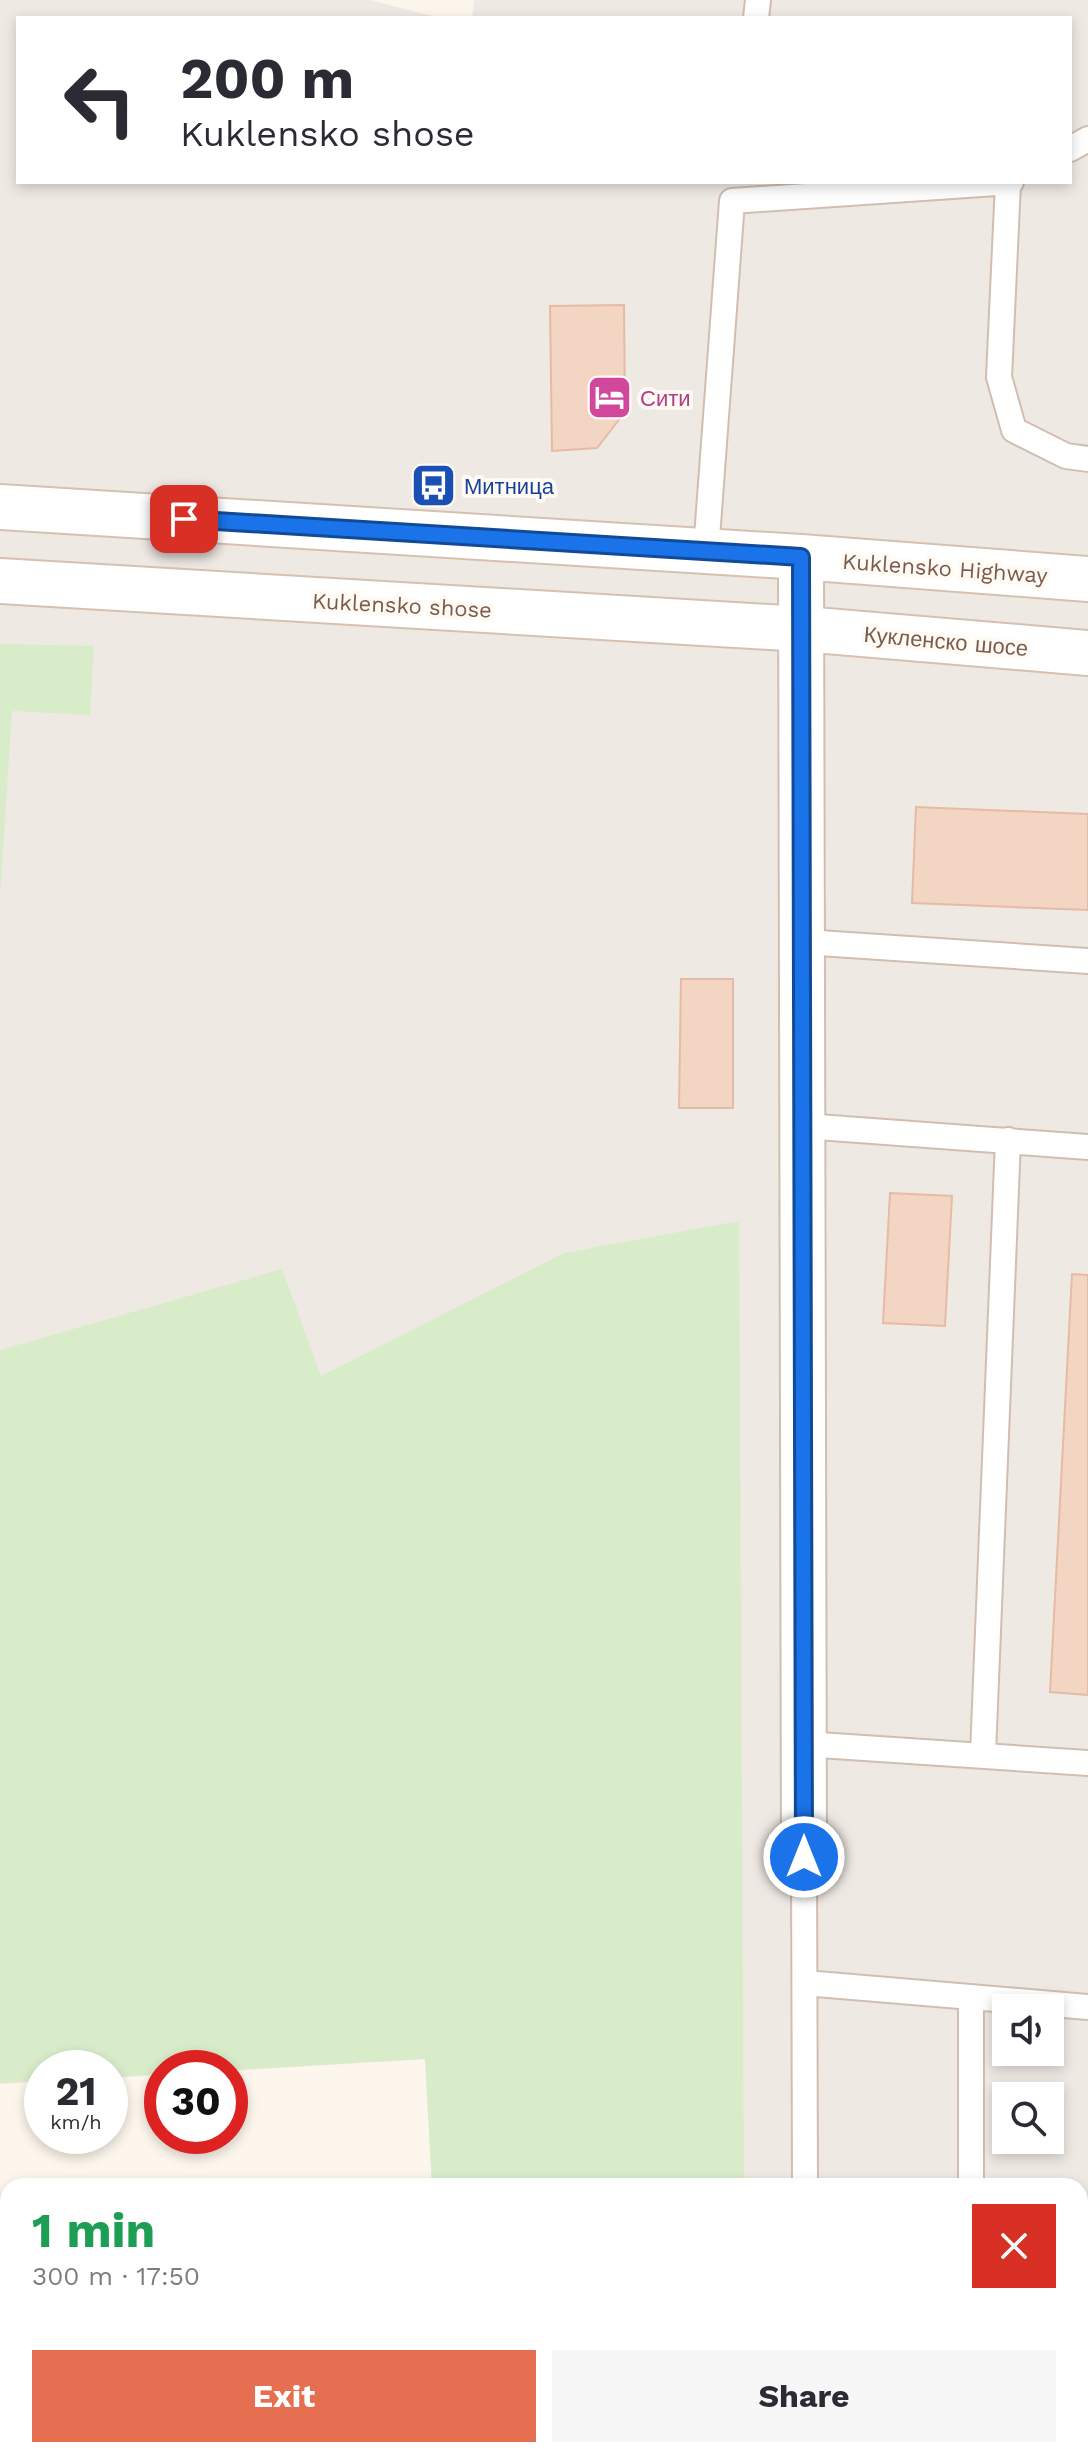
<!DOCTYPE html>
<meta charset="utf-8">
<style>
:root{--surface:#fff;--page:#f7f7f7;--text:#2b2b33;--muted:#7c7c81;--accent:#e76f51}
body{margin:0;font-family:"Work Sans",sans-serif;background:var(--page);color:var(--text);height:100vh;display:flex;flex-direction:column;font-size:30px;white-space:nowrap}
*{box-sizing:border-box;margin:0}
p{font-size:26px;color:var(--muted)}
.icon{flex:none;width:44px;height:44px;fill:none;stroke:currentColor;stroke-width:2;stroke-linecap:round;stroke-linejoin:round}
.map{position:relative;flex:1;overflow:hidden}
.panel{position:absolute;left:0px;top:2178px;width:1088px;height:280px;display:flex;flex-direction:column;background:var(--surface);border-radius:24px 24px 0 0;box-shadow:0 4px 12px #0003}
.panel>*{flex:none}
.guide{position:absolute;left:16px;top:16px;width:1056px;height:168px;border-radius:0px;box-shadow:0 4px 12px #0003;background:#fff;color:var(--text);overflow:hidden}
.tools{position:absolute;left:992px;top:1994px;display:grid;gap:16px}
.tools a{display:grid;place-items:center;width:72px;height:72px;border-radius:0px;background:var(--surface);box-shadow:0 4px 12px #0003;font-size:40px}
.speed{position:absolute;left:24px;top:2050px;display:flex;gap:16px;font-size:40px;font-weight:700;text-align:center}
.speed>*{display:grid;place-content:center;width:104px;height:104px;border-radius:50%;background:var(--surface);box-shadow:0 4px 12px #0003;line-height:1}
.speed small{font-size:20px;font-weight:400}
.speed .limit{border:12px solid #d22;background:#fff;color:#111}
.pin{position:absolute;display:grid;place-items:center;width:68px;height:68px;color:#fff;margin:-34px;border-radius:16px;box-shadow:0 4px 12px #0006}
.me{position:absolute;width:88px;margin:-44px;rotate:0deg;stroke-linejoin:round;filter:drop-shadow(0 0 6px #0008)}
.turn{display:flex;align-items:center;gap:28px;height:168px;padding:0 32px;font-size:36px}
.turn .icon{width:104px;height:104px;stroke-width:2.5}
.turn b{display:block;font-size:56px;line-height:68px}
.round{display:grid;place-items:center;flex:none;width:84px;height:84px;border-radius:0px;background:var(--page)}
.head{display:flex;align-items:center;justify-content:space-between;height:136px;padding:0 32px}
h1{font-size:48px;font-weight:700;line-height:60px;color:#1e9e55}
.action{display:flex;gap:16px;margin-top:auto;padding:16px 32px}
.action a{flex:1;height:92px;border-radius:0px;background:var(--accent);color:#fff;font-size:32px;font-weight:700;line-height:92px;text-align:center}
.action a+a{background:var(--page);color:var(--text)}
.map>svg:first-child{display:block}
.industrial{fill:#efe9e4;fill-rule:evenodd}
.green{fill:#d8ecc9}
.building{fill:#f3d5c3;stroke:#e6bba3;stroke-width:2}
.lines{fill:none;stroke-linecap:round;stroke-linejoin:round}
.service-casing{stroke:#d1beb0;stroke-width:28}
.minor-casing{stroke:#d1beb0;stroke-width:48}
.secondary-casing{stroke:#d6c0b0;stroke-width:48}
.service{stroke:#fff;stroke-width:24}
.minor{stroke:#fff;stroke-width:44}
.secondary{stroke:#fff;stroke-width:44}
.route-casing{stroke:#114b97;stroke-width:20}
.route{stroke:#1a73e8;stroke-width:14}
.labels{text-anchor:middle;stroke-width:8;stroke-linejoin:round;paint-order:stroke}
.hotel-label{font-size:22px;fill:#b23c85;stroke:#fffaf3;text-anchor:start}
.transit-label{font-size:22px;fill:#164399;stroke:#fffaf3;text-anchor:start}
.street-label{font-size:22px;fill:#7a5c4d;stroke:#fffaf3}
</style>
<div class="map">
<svg width="1088" height="2458" viewBox="0 0 1088 2458">
<rect width="100%" height="100%" fill="#fdf6ec"/>
<path class="industrial" d="M 0,0 L 370,0 L 440,18 L 18,18 L 18,182 L 1070,182 L 1070,18 L 472,18 L 474,0 L 1088,0 L 1088,2458 L 446,2458 L 446,2450 L 1080,2450 L 1080,2186 L 432,2186 L 425,2059 L 230,2071 L 230,2068 L 162,2068 L 162,2075 L 110,2078 L 110,2068 L 42,2068 L 42,2082 L 0,2084 ZM 1006,2008 L 1050,2008 L 1050,2052 L 1006,2052 ZM 1006,2096 L 1050,2096 L 1050,2140 L 1006,2140 Z"/>
<path class="green" d="M 0,644 L 94,646 L 90,715 L 12,711 L 0,896 Z
M 739,1221 L 744,2186 L 432,2186 L 425,2059 L 230,2070 L 162,2068 L 162,2074 L 110,2077 L 110,2068 L 42,2068 L 42,2080 L 0,2083 L 0,1350 L 282,1269 L 321,1376 L 564,1253 Z
M 446,2450 L 745,2450 L 745,2458 L 446,2458 Z"/>
<path class="building" d="M 624,305 L 625,412 L 597,448 L 552,451 L 550,306 Z
M 916,807 L 1088,814 L 1088,910 L 912,903 Z
M 681,979 L 733,979 L 733,1108 L 679,1108 Z
M 890,1193 L 952,1196 L 945,1326 L 883,1323 Z
M 1072,1274 L 1088,1275 L 1088,1695 L 1050,1692 Z"/>
<g class="lines">
<defs>
<path id="service" d="M 756,18 L 758,0
M 1070,149 L 1088,139
M 1008,183 L 999,377 L 1014,430 L 1066,456 L 1088,459
M 706,551 L 732,201 L 1011,182
M 804,942 L 1088,961
M 804,1126 L 1088,1147
M 804,1744 L 1088,1763
M 983,1754 L 1008,1140
M 804,1857 L 805,2186
M 805,1983 L 1088,2007
M 971,2186 L 971,1997
M 806,2450 L 806,2458
M 971,2458 L 971,2450"/>
<path id="minor" d="M 801,557 L 804,1857"/>
<path id="secondary" d="M 0,507 L 801,557 L 1088,579
M 0,581 L 803,629 L 1088,653"/>
</defs>
<use href="#service" class="service-casing"/>
<use href="#minor" class="minor-casing"/>
<use href="#secondary" class="secondary-casing"/>
<use href="#service" class="service"/>
<use href="#minor" class="minor"/>
<use href="#secondary" class="secondary"/>
</g>
<g class="lines">
<defs>
<path id="route" d="M 184,519 L 801,557 L 804,1857"/>
</defs>
<use href="#route" class="route-casing"/>
<use href="#route" class="route"/>
</g>
<defs>
<symbol id="hotel-square" viewBox="-11 -11 22 22"><rect x="-9" y="-9" width="18" height="18" rx="4" fill="#d1479c" stroke="#fffaf3"/><path d="M-6-4.5h1.5V1H6V5H4.5V3h-9V5H-6ZM-4 0a1.8 1.8 0 1 1 3.6 0ZM.5 0V-2.5h3Q6-2.5 6 0Z" fill="#fff"/></symbol>
<symbol id="bus-square" viewBox="-11 -11 22 22"><rect x="-9" y="-9" width="18" height="18" rx="4" fill="#1a4fb4" stroke="#fffaf3"/><path d="M-5-6H5V4H4V6H2V4H-2V6H-4V4H-5ZM-3.5-4V0h7V-4ZM-3.5 1.2v1.5H-2V1.2ZM2 1.2v1.5H3.5V1.2Z" fill="#fff"/></symbol>
</defs>
<g fill-rule="evenodd">
<use href="#hotel-square" x="584" y="372" width="51" height="51"/>
<use href="#bus-square" x="408" y="460" width="51" height="51"/>
</g>
<g class="labels">
<g class="hotel-label">
<text x="640" y="406">Сити</text>
</g>
<g class="transit-label">
<text x="464" y="494">Митница</text>
</g>
<g class="street-label">
<text transform="translate(945 568) rotate(4)" y="8">Kuklensko Highway</text>
<text transform="translate(402 605) rotate(3)" y="8">Kuklensko shose</text>
<text transform="translate(946 641) rotate(5)" y="8">Кукленско шосе</text>
</g>
</g>
</svg>
<div class="tools">
<a><svg class="icon" aria-label="sound" viewBox="0 0 24 24"><path d="M4 9h4l5-4v14l-5-4H4zM17 9q2 3 0 6"/></svg></a>
<a><svg class="icon" aria-label="search" viewBox="0 0 24 24"><circle cx="10" cy="10" r="6"/><path d="M15 15l6 6"/></svg></a>
</div>
<div class="speed"><div>21<small>km/h</small></div><div class="limit">30</div></div>
<div class="pin" style="left:184px;top:519px;background:#d93025"><svg class="icon" aria-label="arrive" viewBox="0 0 24 24"><path d="M6 21V4h12l-3 4 3 4H6"/></svg></div>
<svg class="me" style="left:804px;top:1857px" viewBox="-20 -20 40 40"><circle r="17" fill="#1a73e8" stroke="#fff" stroke-width="3"/><path d="M0-11L8 9 0 5-8 9z" fill="#fff"/></svg>
<div class="guide">
<div class="turn"><svg class="icon" aria-label="left" viewBox="0 0 24 24"><path d="M17 20v-9H6M10 6l-5 5 5 5"/></svg><div><b>200 m</b>Kuklensko shose</div></div>
</div>
<section class="panel">
<div class="head"><div><h1>1 min</h1><p>300 m · 17:50</p></div><a class="round" style="background:#d93025;color:#fff"><svg class="icon" aria-label="close" viewBox="0 0 24 24"><path d="M6 6l12 12M18 6L6 18"/></svg></a></div>
<div class="action"><a>Exit</a><a>Share</a></div>
</section>
</div>
